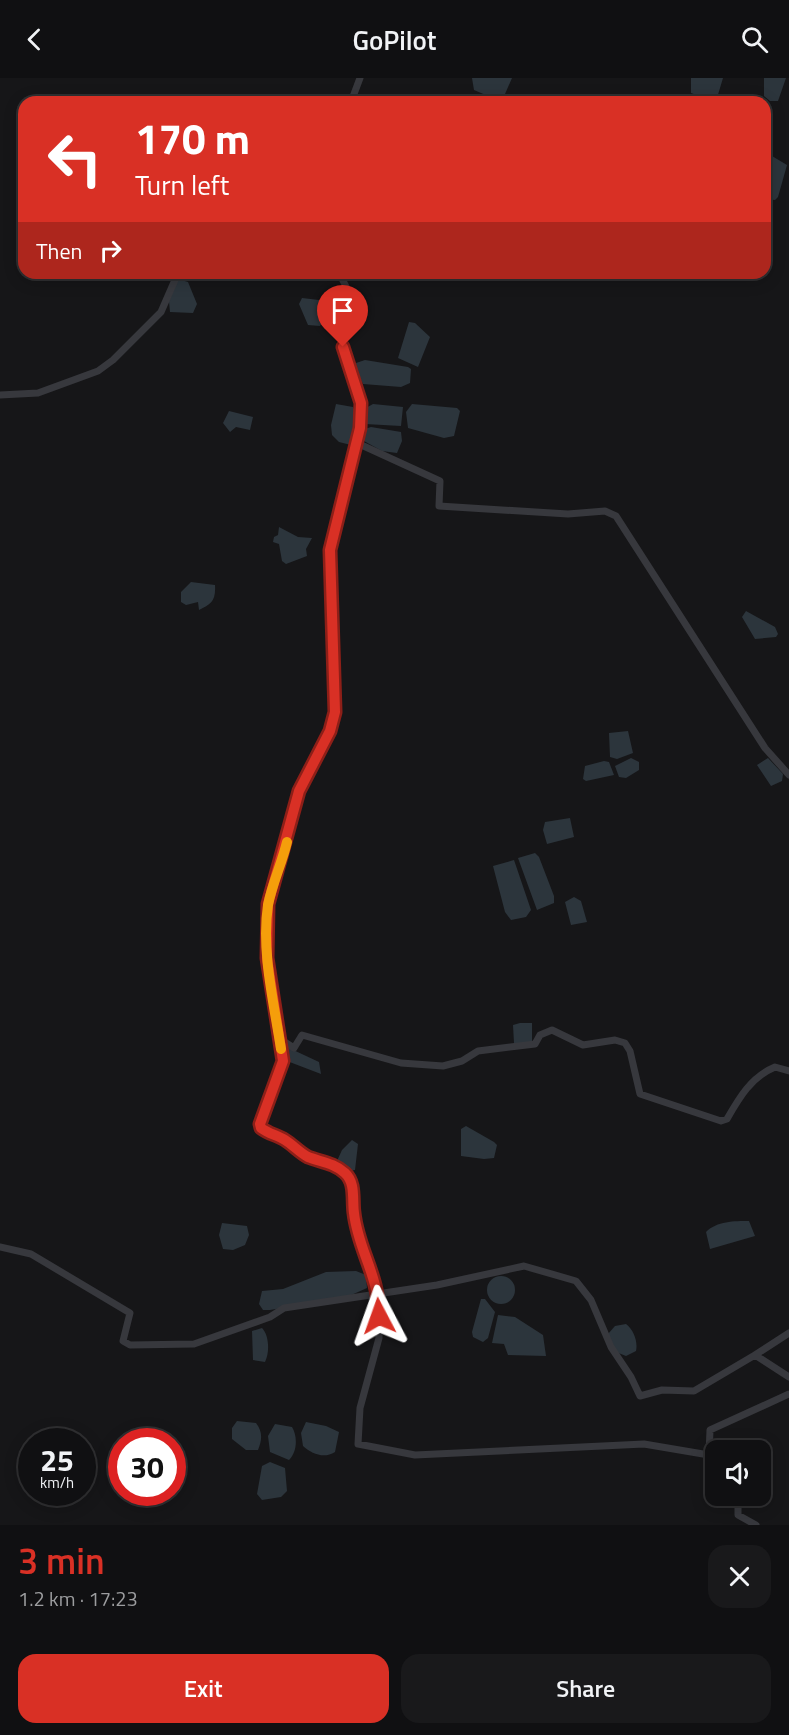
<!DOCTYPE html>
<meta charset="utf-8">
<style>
:root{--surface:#101012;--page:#19191b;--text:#f1f3f6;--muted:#9c9d9f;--line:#303032;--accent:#d93025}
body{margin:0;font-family:"Titillium Web",sans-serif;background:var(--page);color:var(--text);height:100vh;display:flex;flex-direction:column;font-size:22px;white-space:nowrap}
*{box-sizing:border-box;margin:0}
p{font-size:20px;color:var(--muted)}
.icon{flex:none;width:33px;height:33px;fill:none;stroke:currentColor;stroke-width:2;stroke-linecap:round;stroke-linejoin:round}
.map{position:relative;height:1447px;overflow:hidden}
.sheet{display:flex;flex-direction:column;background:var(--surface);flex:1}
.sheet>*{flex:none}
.banner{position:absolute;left:18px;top:18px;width:753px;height:183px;border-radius:18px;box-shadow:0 3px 15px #0003,0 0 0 2px var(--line);background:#d93025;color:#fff;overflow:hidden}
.fabs{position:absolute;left:705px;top:1362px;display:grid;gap:12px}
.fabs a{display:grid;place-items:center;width:66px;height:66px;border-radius:12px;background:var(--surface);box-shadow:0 3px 15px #0003,0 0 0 2px var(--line);font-size:30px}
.speed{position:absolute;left:18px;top:1350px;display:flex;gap:12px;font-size:30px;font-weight:700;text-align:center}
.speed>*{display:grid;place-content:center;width:78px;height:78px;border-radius:50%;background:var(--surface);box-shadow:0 3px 15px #0003,0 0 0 2px var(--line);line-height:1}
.speed small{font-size:15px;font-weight:400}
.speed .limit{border:9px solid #d22;background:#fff;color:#111}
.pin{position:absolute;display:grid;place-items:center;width:51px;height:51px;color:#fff;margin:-62px -26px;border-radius:50% 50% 50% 0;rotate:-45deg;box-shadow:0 0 6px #0007}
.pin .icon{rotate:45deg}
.me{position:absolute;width:66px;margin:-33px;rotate:356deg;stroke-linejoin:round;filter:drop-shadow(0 0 4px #0008)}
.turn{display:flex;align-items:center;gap:21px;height:126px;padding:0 18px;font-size:27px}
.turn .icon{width:78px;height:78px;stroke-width:2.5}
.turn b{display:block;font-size:42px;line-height:51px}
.then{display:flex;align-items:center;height:57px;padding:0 18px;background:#0003;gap:12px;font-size:22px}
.round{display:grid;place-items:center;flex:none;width:63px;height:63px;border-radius:18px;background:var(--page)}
.overview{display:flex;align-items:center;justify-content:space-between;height:102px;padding:0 18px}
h1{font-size:36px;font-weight:600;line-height:45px;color:var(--accent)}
.cta{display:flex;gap:12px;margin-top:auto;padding:12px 18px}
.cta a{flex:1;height:69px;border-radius:18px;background:var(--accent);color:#fff;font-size:24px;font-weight:600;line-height:69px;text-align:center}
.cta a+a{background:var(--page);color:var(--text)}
header{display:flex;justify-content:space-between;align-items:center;height:78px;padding:0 18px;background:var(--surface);font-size:27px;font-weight:600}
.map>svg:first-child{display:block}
.water{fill:#2c353c}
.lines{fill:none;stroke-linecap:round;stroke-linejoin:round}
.street{stroke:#37383d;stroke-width:7}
.route-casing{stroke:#8d1f18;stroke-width:15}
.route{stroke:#d93025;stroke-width:10}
.slow{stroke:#f59e0b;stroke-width:10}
</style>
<header><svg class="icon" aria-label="back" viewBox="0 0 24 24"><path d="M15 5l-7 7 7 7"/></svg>GoPilot<svg class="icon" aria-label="search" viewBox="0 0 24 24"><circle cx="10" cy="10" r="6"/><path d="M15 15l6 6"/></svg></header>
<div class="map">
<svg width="789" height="1447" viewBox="0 0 789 1447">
<rect width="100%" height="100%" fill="#161618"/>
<path class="water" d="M 472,0 L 512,0 L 505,16 L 495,21 L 474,12 Z
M 691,0 L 723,0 L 717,20 L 710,22 L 691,15 Z
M 764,0 L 786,0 L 778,23 L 770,23 L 764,18 Z
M 772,78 L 787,87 L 778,119 L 775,122 L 765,121 L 765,80 Z
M 178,201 L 188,204 L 197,226 L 193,235 L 170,234 L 169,223 Z
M 339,212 L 346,214 C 347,227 346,248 332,252 L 328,251 L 326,235 L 332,215 Z
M 302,220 L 319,222 C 325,231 326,239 320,248 L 308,247 L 299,226 Z
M 409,244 L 415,245 L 430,259 L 418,289 L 398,280 Z
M 365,282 L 408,289 L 411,291 L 410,305 L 401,309 L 363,306 L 357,294 L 356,285 Z
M 336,326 L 353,329 C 360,341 357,352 355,365 L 351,367 L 339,364 L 332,357 L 331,347 Z
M 373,326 L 403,329 L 401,348 L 365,346 L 364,331 Z
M 412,326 L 457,330 L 460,333 L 454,358 L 444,360 L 408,350 L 406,334 Z
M 229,333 L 253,339 L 250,352 L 236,349 L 230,354 L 223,345 Z
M 371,349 L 401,354 L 402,363 L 397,375 L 382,373 L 364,363 L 362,357 L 365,351 Z
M 279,449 L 298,459 L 312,460 L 306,471 L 307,478 L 286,486 L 282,483 L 279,466 L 273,464 L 274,459 L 278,457 Z
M 191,504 L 215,507 C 216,523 211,526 199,532 L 198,524 L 186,527 L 181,524 L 181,514 Z
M 746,533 L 775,549 L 778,556 L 776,559 L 755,561 L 742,539 Z
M 628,653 L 633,675 L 617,681 L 610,679 L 609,655 Z
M 631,680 L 639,684 L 639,692 L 626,700 L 619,699 L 615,688 Z
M 768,680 L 783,696 L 782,703 L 771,708 L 757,687 Z
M 604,683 L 609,684 L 614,697 L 586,703 L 583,701 L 585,688 Z
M 570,740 L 574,759 L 547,766 L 543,752 L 545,744 Z
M 535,775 L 539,779 L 554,818 L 554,825 L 537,832 L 518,780 Z
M 514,782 L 531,832 L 526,839 L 511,842 L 505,834 L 493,788 Z
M 574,819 L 581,823 L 587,844 L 571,847 L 565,824 Z
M 520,945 L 532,945 L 532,965 L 517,967 L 514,965 L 513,947 Z
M 289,970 L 319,984 L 321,996 L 287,983 L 284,972 Z
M 466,1048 L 494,1064 L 497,1067 L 494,1080 L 484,1081 L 461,1078 L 461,1051 Z
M 352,1062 L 358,1066 L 355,1092 L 350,1093 L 338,1087 L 337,1083 L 342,1072 Z
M 749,1143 L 755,1158 L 710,1171 L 706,1154 C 717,1143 734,1143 749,1143 Z
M 222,1145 L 247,1148 L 249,1157 L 245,1167 L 233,1172 L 223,1171 L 219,1157 Z
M 356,1193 L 366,1197 L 367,1210 L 349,1218 L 270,1232 L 263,1232 L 259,1226 L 262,1213 L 283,1211 L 326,1194 Z
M487 1212a14 14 0 1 1 28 0a14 14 0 1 1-28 0Z
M 481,1221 L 485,1221 L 495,1234 L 488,1260 L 483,1264 L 473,1259 L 472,1254 Z
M 498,1237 L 515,1239 L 543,1257 L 546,1278 L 508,1277 L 504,1266 L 492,1265 Z
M 626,1246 C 634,1252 638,1264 636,1273 L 626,1278 L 616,1274 L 608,1256 L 615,1248 Z
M 262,1250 C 269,1257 270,1274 265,1284 L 253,1282 L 252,1253 Z
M 237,1343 L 256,1345 C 263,1354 262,1362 258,1372 L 246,1372 L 232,1361 L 232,1350 Z
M 306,1344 L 326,1348 L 339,1354 L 335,1374 C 324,1381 312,1376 303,1368 L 301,1355 Z
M 275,1346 L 292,1349 C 298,1359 297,1374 289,1382 L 270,1374 L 268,1358 Z
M 270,1384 L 285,1390 L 287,1413 L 281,1419 L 262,1422 L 257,1416 L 262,1388 Z"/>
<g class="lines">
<path class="street" d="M 351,24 L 360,0
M 339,195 L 352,220 L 345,246 L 343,269 L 361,325 L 360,350 L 330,472 L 335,634 L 330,653 L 299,713 L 268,826 L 267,880 L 283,983 L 260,1046 L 261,1050 L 269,1056 L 283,1061 L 305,1078 L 333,1086 L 348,1097 L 353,1109 L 356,1151 L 366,1173 L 379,1215 L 379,1260 L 360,1330 L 358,1366 L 415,1377 L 644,1366 L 709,1377
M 0,317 L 38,315 L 98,293 L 113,282 L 161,234 L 178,195
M 357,365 L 440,403 L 439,428 L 568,436 L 605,433 L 616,438 L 765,670 L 789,697
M 280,961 L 294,970 L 302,957 L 401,985 L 443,988 L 462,983 L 478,973 L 535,966 L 540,957 L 552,952 L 583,967 L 615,962 L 625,965 L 630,973 L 640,1016 L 721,1043 L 727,1041 C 739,1020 751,999 775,989 L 789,993
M 0,1169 L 31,1176 L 130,1235 L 123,1263 L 130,1267 L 194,1266 L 270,1239 L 284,1230 L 437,1207 L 524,1188 L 576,1203 L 591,1222 L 611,1269 L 631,1299 L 640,1318 L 662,1312 L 694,1313 L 755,1277 L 789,1299
M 755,1277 L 789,1255
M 716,1381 L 709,1377 L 710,1352 L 789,1316
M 738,1418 L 738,1437 L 756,1447"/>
</g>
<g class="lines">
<defs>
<path id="route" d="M 343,269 L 361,325 L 360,350 L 330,472 L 335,634 L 330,653 L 299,713 L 268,826 L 267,880 L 283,983 L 260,1046 L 261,1050 C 269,1056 277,1057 285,1062 C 293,1067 300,1075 308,1079 C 321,1084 334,1085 345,1095 C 356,1105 352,1122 354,1135 C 358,1172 379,1197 379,1238"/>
</defs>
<use href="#route" class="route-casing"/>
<use href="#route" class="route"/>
<path class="slow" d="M 281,971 C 274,925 261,873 268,827 C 272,806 282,785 287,764"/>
</g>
</svg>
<div class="fabs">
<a><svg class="icon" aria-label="sound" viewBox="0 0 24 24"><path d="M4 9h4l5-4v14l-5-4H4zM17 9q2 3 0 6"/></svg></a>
</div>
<div class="speed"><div>25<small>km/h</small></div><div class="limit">30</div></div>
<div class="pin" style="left:343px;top:269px;background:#d93025"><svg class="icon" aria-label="arrive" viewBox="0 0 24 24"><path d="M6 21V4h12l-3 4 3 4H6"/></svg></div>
<svg class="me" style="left:379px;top:1238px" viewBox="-20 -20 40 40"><path d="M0-17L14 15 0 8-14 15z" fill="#d93025" stroke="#fff" stroke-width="4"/></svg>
<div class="banner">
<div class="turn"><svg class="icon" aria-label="left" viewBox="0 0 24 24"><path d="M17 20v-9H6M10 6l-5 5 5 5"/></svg><div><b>170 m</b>Turn left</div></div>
<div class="then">Then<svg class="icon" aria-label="right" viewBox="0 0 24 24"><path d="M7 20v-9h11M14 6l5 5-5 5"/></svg></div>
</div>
</div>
<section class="sheet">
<div class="overview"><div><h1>3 min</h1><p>1.2 km · 17:23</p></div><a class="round"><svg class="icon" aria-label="close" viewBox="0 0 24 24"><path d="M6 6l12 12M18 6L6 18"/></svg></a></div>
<div class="cta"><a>Exit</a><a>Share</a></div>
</section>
